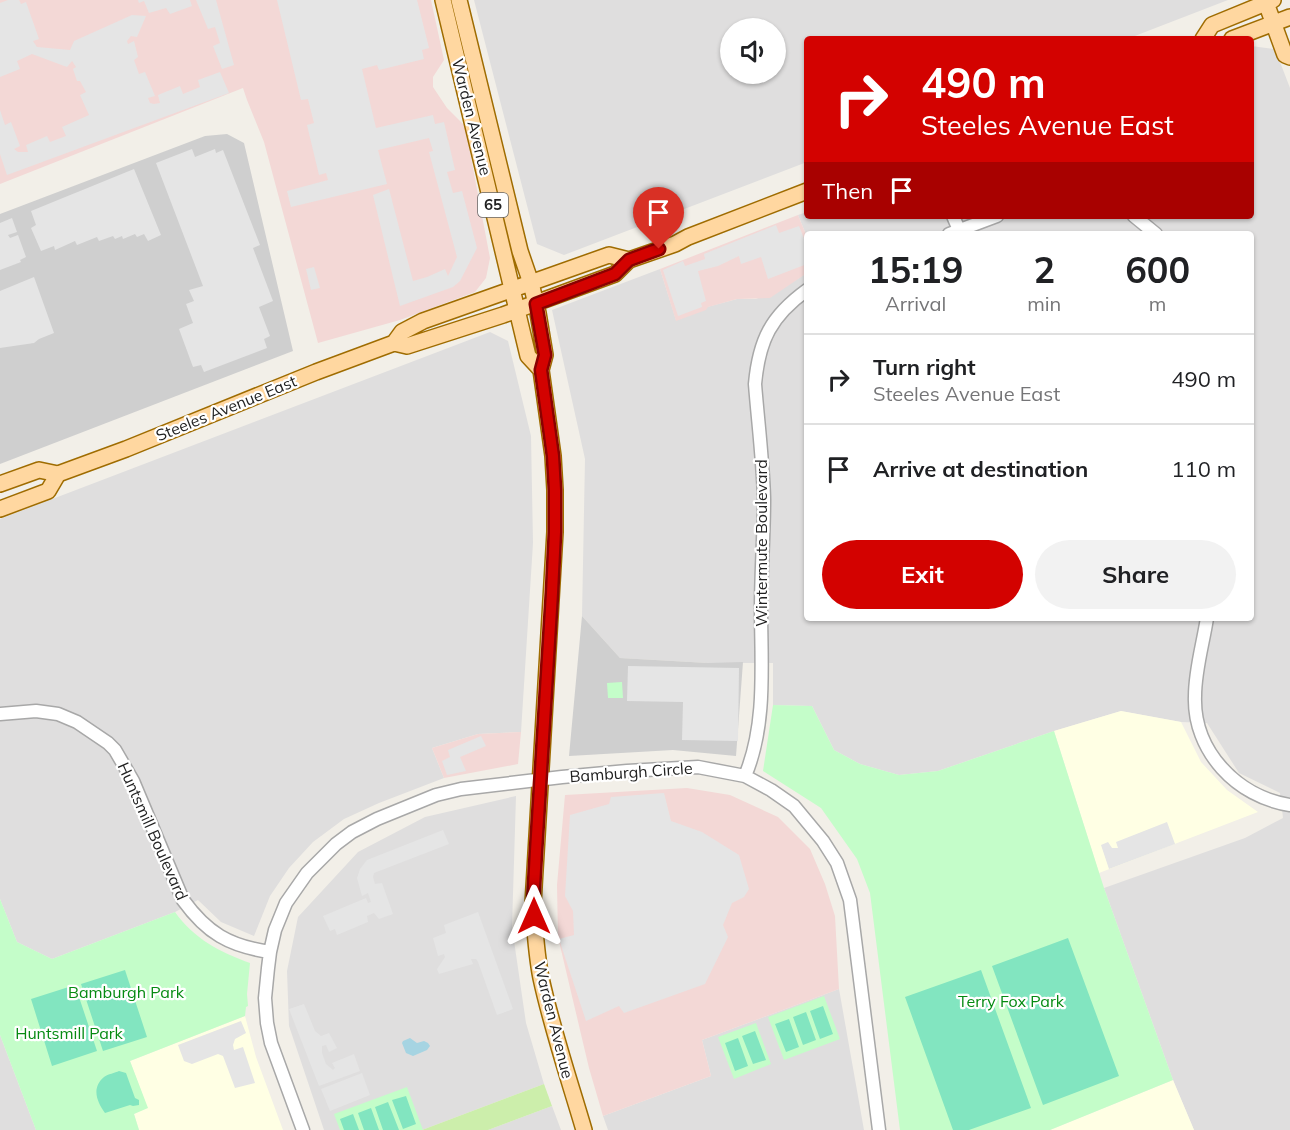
<!DOCTYPE html>
<style>
:root{--surface:#fff;--page:#f2f2f2;--text:#202124;--muted:#757577;--line:#e0e0e0;--accent:#d30200}
body{margin:0;font-family:Mulish,sans-serif;background:var(--page);color:var(--text);height:100vh;display:flex;flex-direction:column;font-size:22px;white-space:nowrap}
*{box-sizing:border-box;margin:0}
p{font-size:20px;color:var(--muted)}
.icon{flex:none;width:33px;height:33px;fill:none;stroke:currentColor;stroke-width:2;stroke-linecap:round;stroke-linejoin:round}
.map{position:relative;flex:1;overflow:hidden}
.side{position:absolute;left:804px;top:231px;width:450px;height:390px;display:flex;flex-direction:column;background:var(--surface);border-radius:6px;box-shadow:0 2px 4px #0004}
.side>*{flex:none}
.guide{position:absolute;left:804px;top:36px;width:450px;height:183px;border-radius:6px;box-shadow:0 2px 4px #0004;background:#d30200;color:#fff;overflow:hidden}
.buttons{position:absolute;left:720px;top:18px;display:grid;gap:12px}
.buttons a{display:grid;place-items:center;width:66px;height:66px;border-radius:50%;background:var(--surface);box-shadow:0 2px 4px #0004;font-size:30px}
.pin{position:absolute;display:grid;place-items:center;width:51px;height:51px;color:#fff;margin:-62px -26px;border-radius:50% 50% 50% 0;rotate:-45deg;box-shadow:0 0 6px #0007}
.pin .icon{rotate:45deg}
.me{position:absolute;width:66px;margin:-33px;rotate:0deg;stroke-linejoin:round;filter:drop-shadow(0 0 4px #0008)}
.turn{display:flex;align-items:center;gap:21px;height:126px;padding:0 18px;font-size:27px}
.turn .icon{width:78px;height:78px;stroke-width:2.5}
.turn b{display:block;font-size:42px;line-height:51px}
.then{display:flex;align-items:center;height:57px;padding:0 18px;background:#0003;gap:12px;font-size:22px}
.eta{display:flex;justify-content:space-evenly;align-items:center;height:102px;text-align:center}
.eta b{font-size:36px;font-weight:700;line-height:42px}
.cta{display:flex;gap:12px;margin-top:auto;padding:12px 18px}
.cta a{flex:1;height:69px;border-radius:36px;background:var(--accent);color:#fff;font-size:24px;font-weight:700;line-height:69px;text-align:center}
.cta a+a{background:var(--page);color:var(--text)}
ul{padding:0;list-style:none}
li{display:flex;align-items:center;gap:18px;height:90px;padding:0 18px;border-top:2px solid var(--line)}
li div{flex:1}
li b{display:block;font-size:22px}
li em{font-style:normal}
.map>svg:first-child{display:block}
.residential{fill:#dfdede;fill-rule:evenodd}
.commercial{fill:#f3d8d6}
.education{fill:#ffffe4}
.religious{fill:#cfcfcf}
.grass{fill:#cceeab}
.park{fill:#c4fdc9}
.pitch{fill:#82e5c0}
.parking{fill:#e5e5e5}
.water{fill:#a6d4e2}
.lines{fill:none;stroke-linecap:round;stroke-linejoin:round}
.minor-casing{stroke:#a8a8a8;stroke-width:15}
.major-casing{stroke:#9f6c00;stroke-width:18}
.minor{stroke:#fff;stroke-width:12}
.major{stroke:#ffd7a0;stroke-width:15}
.route-casing{stroke:#890100;stroke-width:15}
.route{stroke:#d30200;stroke-width:10}
.labels{text-anchor:middle;stroke-width:4.5;stroke-linejoin:round;paint-order:stroke}
.shield{fill:#fff;stroke:#646464;stroke-width:1.5}
.shield-label{font-size:15px;font-weight:bold;fill:#212121}
.street-label{font-size:16px;fill:#212121;stroke:#fff}
.park-label{font-size:16px;fill:#058a11;stroke:#fff}
</style>
<div class="map">
<svg width="1290" height="1130" viewBox="0 0 1290 1130">
<rect width="100%" height="100%" fill="#f2efe8"/>
<path class="residential" d="M 474,0 L 1228,0 L 1127,39 L 807,39 L 807,162 L 564,255 L 537,244 ZM 730,28 L 776,28 L 776,74 L 730,74 Z
M 1251,46 L 1275,49 L 1290,88 L 1290,1130 L 1194,1130 L 1173,1080 L 1104,888 L 1245,838 L 1283,818 L 1280,793 L 1239,773 L 1207,723 L 1181,722 L 1121,711 L 1054,731 L 938,771 L 899,775 L 860,764 L 834,750 L 812,706 L 773,705 L 773,663 L 708,663 L 620,658 L 582,616 L 585,459 L 552,310 L 660,269 L 676,320 L 707,307 L 737,299 L 756,299 L 789,284 L 807,273 L 807,618 L 1251,618 L 1251,234 L 807,234 L 807,237 L 798,215 L 807,212 L 807,216 L 1251,216 Z
M 490,332 L 508,341 L 531,436 L 533,543 L 521,732 L 478,734 L 432,748 L 444,778 L 379,803 L 344,819 L 313,842 L 289,868 L 270,896 L 254,936 L 221,922 L 198,900 L 175,912 L 52,959 L 17,942 L 0,899 L 0,519 Z
M 516,796 L 512,927 L 526,1023 L 544,1084 L 422,1130 L 324,1130 L 289,1026 L 287,971 L 298,917 L 358,852 L 425,817 Z
M 839,989 L 864,1130 L 608,1130 L 603,1116 L 711,1076 L 702,1040 Z
M 0,1035 L 36,1130 L 0,1130 Z
M 552,1106 L 561,1130 L 488,1130 Z"/>
<path class="commercial" d="M 0,0 L 431,0 L 444,60 L 433,77 L 433,87 L 447,108 L 465,126 L 490,258 L 486,278 L 475,292 L 400,320 L 318,343 L 264,142 L 247,100 L 243,88 L 0,184 Z
M 798,215 L 807,237 L 807,273 L 770,298 L 737,299 L 708,307 L 706,310 L 676,321 L 660,269 Z
M 521,732 L 518,764 L 444,778 L 432,748 L 478,734 Z
M 687,788 L 730,795 L 778,817 L 810,849 L 825,884 L 835,916 L 839,989 L 702,1040 L 711,1076 L 603,1116 L 589,1068 L 558,937 L 557,885 L 565,795 Z"/>
<path class="education" d="M 1121,711 L 1181,722 L 1201,762 L 1227,790 L 1258,812 L 1099,873 L 1054,731 Z
M 245,1016 L 256,1057 L 283,1130 L 139,1130 L 134,1114 L 147,1107 L 130,1061 Z
M 1173,1080 L 1194,1130 L 1050,1130 Z"/>
<path class="religious" d="M 227,134 L 244,143 L 293,351 L 0,464 L 0,214 L 205,136 Z
M 582,616 L 620,658 L 708,663 L 743,662 L 736,756 L 673,750 L 569,756 Z"/>
<path class="grass" d="M 544,1084 L 552,1106 L 488,1130 L 422,1130 Z"/>
<path class="park" d="M 622,682 L 623,698 L 608,698 L 607,683 Z
M 773,705 L 812,706 L 834,750 L 860,764 L 899,775 L 938,771 L 1054,731 L 1104,888 L 1173,1080 L 1050,1130 L 900,1130 L 870,893 L 857,859 L 821,808 L 763,771 Z
M 0,899 L 17,942 L 52,959 L 175,912 C 194,939 220,952 250,963 L 247,994 L 248,1006 L 246,1007 L 245,1016 L 130,1061 L 148,1108 L 134,1114 L 139,1130 L 36,1130 L 0,1035 Z
M 824,996 L 840,1039 L 784,1060 L 768,1017 Z
M 756,1023 L 771,1064 L 734,1079 L 718,1037 Z
M 407,1087 L 423,1130 L 340,1130 L 334,1114 Z"/>
<path class="pitch" d="M 1068,938 L 1119,1076 L 1043,1105 L 992,966 Z
M 125,970 L 147,1037 L 103,1051 L 81,984 Z
M 981,970 L 1031,1108 L 969,1130 L 953,1130 L 905,997 Z
M 75,985 L 97,1051 L 52,1066 L 31,999 Z
M 823,1006 L 833,1034 L 820,1039 L 810,1011 Z
M 806,1012 L 816,1040 L 803,1045 L 793,1017 Z
M 789,1019 L 799,1047 L 786,1052 L 775,1024 Z
M 755,1031 L 766,1060 L 753,1064 L 742,1036 Z
M 738,1038 L 748,1066 L 735,1071 L 725,1043 Z
M 119,1071 L 126,1073 L 135,1098 L 139,1100 L 139,1105 L 133,1106 L 130,1105 L 105,1113 C 97,1102 91,1088 104,1077 C 108,1074 115,1073 119,1071 Z
M 406,1096 L 416,1124 L 403,1129 L 392,1100 Z
M 388,1102 L 399,1130 L 383,1130 L 375,1107 Z
M 371,1108 L 379,1130 L 364,1130 L 358,1113 Z
M 353,1114 L 359,1130 L 344,1130 L 340,1119 Z"/>
<path class="parking" d="M 8,0 L 19,0 L 21,4 L 26,2 L 39,39 L 33,41 L 37,47 L 70,50 L 74,41 L 132,15 L 146,16 L 137,37 L 131,36 L 127,41 L 128,44 L 134,41 L 138,57 L 134,60 L 139,74 L 145,72 L 155,96 L 148,98 L 150,103 L 154,104 L 160,103 L 158,95 L 180,86 L 183,94 L 200,87 L 198,80 L 220,72 L 229,93 L 7,175 L 0,154 L 0,110 L 5,125 L 11,122 L 20,146 L 14,149 L 18,152 L 28,152 L 26,145 L 47,136 L 50,142 L 66,136 L 62,127 L 89,115 L 80,95 L 86,92 L 80,81 L 77,81 L 73,69 L 76,67 L 72,61 L 67,67 L 32,54 L 17,61 L 20,69 L 0,77 L 0,3 Z
M 138,0 L 190,0 L 192,6 L 170,14 L 166,8 L 149,13 L 144,1 L 139,3 Z
M 196,0 L 216,0 L 234,65 L 222,69 L 213,46 L 220,43 L 215,27 L 208,29 Z
M 277,0 L 417,0 L 429,48 L 422,50 L 424,59 L 379,70 L 377,65 L 362,69 L 376,128 L 433,115 L 435,124 L 444,122 L 455,170 L 447,172 L 453,193 L 462,191 L 477,248 L 460,281 L 453,287 L 400,306 L 373,195 L 389,189 L 413,281 L 427,277 L 445,269 L 448,276 L 457,257 L 429,152 L 433,151 L 429,138 L 378,150 L 387,184 L 291,207 L 287,191 L 328,180 L 326,173 L 319,175 L 307,125 L 314,123 L 308,99 L 301,100 Z
M 192,149 L 195,157 L 215,149 L 216,153 L 223,150 L 260,245 L 253,248 L 273,301 L 259,307 L 270,336 L 264,339 L 267,348 L 204,372 L 201,365 L 193,367 L 179,329 L 193,323 L 186,304 L 194,301 L 189,290 L 203,286 L 156,163 Z
M 134,169 L 161,235 L 148,241 L 144,234 L 137,237 L 135,234 L 123,239 L 122,236 L 115,239 L 113,236 L 99,241 L 97,237 L 77,245 L 75,241 L 55,250 L 54,246 L 41,251 L 31,228 L 36,225 L 31,211 Z
M 12,218 L 17,232 L 8,235 L 10,238 L 18,235 L 26,257 L 20,260 L 21,262 L 0,270 L 0,223 Z
M 776,225 L 779,233 L 799,226 L 807,246 L 807,264 L 768,279 L 761,257 L 741,264 L 739,256 L 718,266 L 698,271 L 706,301 L 701,303 L 702,307 L 678,316 L 663,270 L 683,261 L 685,266 L 705,259 L 704,254 Z
M 314,267 L 320,288 L 311,290 L 306,269 Z
M 34,277 L 54,333 L 39,339 L 34,343 L 0,348 L 0,291 Z
M 628,666 L 739,668 L 738,741 L 682,740 L 683,702 L 627,701 Z
M 481,736 L 486,746 L 460,757 L 466,771 L 447,775 L 442,761 L 450,757 L 448,750 Z
M 664,793 L 671,821 L 702,832 L 739,855 L 749,889 L 744,897 L 732,903 L 723,925 L 728,937 L 705,984 L 624,1013 L 619,1006 L 586,1021 L 559,939 L 574,935 L 573,911 L 565,896 L 570,815 L 609,804 L 611,797 Z
M 1167,822 L 1175,844 L 1109,869 L 1101,845 L 1108,842 L 1112,848 L 1118,848 L 1116,842 Z
M 443,830 L 449,844 L 374,873 L 373,877 L 375,884 L 382,883 L 393,914 L 379,919 L 374,913 L 367,916 L 368,922 L 337,935 L 335,929 L 330,931 L 323,916 L 366,898 L 368,903 L 371,902 L 368,893 L 362,896 L 357,878 L 360,869 L 367,860 Z
M 478,912 L 513,1009 L 497,1015 L 478,962 L 476,959 L 471,959 L 473,964 L 439,974 L 437,969 L 445,957 L 444,954 L 438,956 L 433,938 L 446,933 L 444,925 Z
M 304,1004 L 315,1031 L 321,1036 L 329,1033 L 337,1048 L 329,1052 L 326,1045 L 322,1046 L 322,1053 L 326,1064 L 333,1070 L 335,1068 L 332,1063 L 354,1054 L 360,1071 L 319,1086 L 289,1009 Z
M 241,1021 L 246,1033 L 235,1039 L 233,1045 L 234,1050 L 243,1047 L 255,1083 L 235,1088 L 223,1056 L 218,1054 L 192,1064 L 184,1061 L 178,1045 Z
M 362,1073 L 370,1095 L 330,1111 L 321,1089 Z"/>
<path class="water" d="M 410,1038 L 417,1043 L 424,1041 L 428,1043 L 430,1046 L 427,1050 L 413,1056 L 406,1053 L 402,1043 L 403,1041 Z"/>
<g class="lines">
<defs>
<path id="minor" d="M 953,216 L 959,230
M 1134,216 L 1156,234
M 949,234 L 997,216
M 1207,618 C 1203,644 1195,670 1195,696 C 1193,751 1237,797 1290,805
M 0,714 L 36,711 L 58,714 L 77,722 L 108,743 L 115,750 L 133,781 L 183,900 C 207,933 229,946 270,952
M 745,776 C 767,724 761,663 761,608 C 761,572 764,535 764,499 C 763,461 758,422 755,384 C 759,340 771,316 807,290
M 303,1130 L 271,1043 L 267,1023 L 265,998 L 268,968 L 270,952 L 275,930 L 286,903 L 307,873 L 336,844 L 352,832 L 377,819 L 436,795 L 461,789 L 562,777 L 627,771 L 698,767 L 745,776 L 771,790 L 794,806 L 823,841 L 837,863 L 850,900 L 879,1130"/>
<path id="major" d="M 443,0 L 528,356 L 541,370
M 459,0 L 520,251 L 531,283 L 538,313 L 545,355 L 541,370 L 553,456 L 555,490 L 555,532 L 533,904 C 535,929 536,953 541,978 C 552,1029 569,1079 584,1130
M 1265,0 L 1285,55 L 1290,57
M 1203,39 L 1212,25 L 1273,0
M 1232,39 L 1290,17
M 394,343 L 407,346 L 503,315 L 615,274 L 629,260 L 675,244 L 688,237 L 807,191
M 0,484 L 39,470 L 58,474 L 126,449 L 316,372 L 394,343 L 402,332 L 423,321 L 609,255 L 629,260
M 0,509 L 48,491 L 58,474"/>
</defs>
<use href="#minor" class="minor-casing"/>
<use href="#major" class="major-casing"/>
<use href="#minor" class="minor"/>
<use href="#major" class="major"/>
</g>
<g class="lines">
<defs>
<path id="route" d="M 534,916 L 533,904 L 536,851 L 552,593 L 555,532 L 555,490 L 553,456 L 541,370 L 545,355 L 536,304 L 615,274 L 629,260 L 659,249"/>
</defs>
<use href="#route" class="route-casing"/>
<use href="#route" class="route"/>
</g>
<g class="labels">
<rect class="shield" x="478" y="193" width="30" height="24" rx="4.5"/>
<g class="shield-label">
<text x="493" y="210">65</text>
</g>
<g class="street-label">
<text transform="translate(472 117) rotate(76)" y="6">Warden Avenue</text>
<text transform="translate(226 408) rotate(-22)" y="6">Steeles Avenue East</text>
<text transform="translate(761 543) rotate(-90)" y="6">Wintermute Boulevard</text>
<text transform="translate(631 772) rotate(-4)" y="6">Bamburgh Circle</text>
<text transform="translate(153 831) rotate(66)" y="6">Huntsmill Boulevard</text>
<text transform="translate(554 1020) rotate(76)" y="6">Warden Avenue</text>
</g>
<g class="park-label">
<text x="126" y="998">Bamburgh Park</text>
<text x="1011" y="1007">Terry Fox Park</text>
<text x="69" y="1039">Huntsmill Park</text>
</g>
</g>
</svg>
<div class="buttons">
<a><svg class="icon" aria-label="sound" viewBox="0 0 24 24"><path d="M4 9h4l5-4v14l-5-4H4zM17 9q2 3 0 6"/></svg></a>
</div>
<div class="pin" style="left:659px;top:249px;background:#d93025"><svg class="icon" aria-label="arrive" viewBox="0 0 24 24"><path d="M6 21V4h12l-3 4 3 4H6"/></svg></div>
<svg class="me" style="left:534px;top:916px" viewBox="-20 -20 40 40"><path d="M0-17L14 15 0 8-14 15z" fill="#d30200" stroke="#fff" stroke-width="4"/></svg>
<div class="guide">
<div class="turn"><svg class="icon" aria-label="right" viewBox="0 0 24 24"><path d="M7 20v-9h11M14 6l5 5-5 5"/></svg><div><b>490 m</b>Steeles Avenue East</div></div>
<div class="then">Then<svg class="icon" aria-label="arrive" viewBox="0 0 24 24"><path d="M6 21V4h12l-3 4 3 4H6"/></svg></div>
</div>
<section class="side">
<div class="eta">
<div><b>15:19</b><p>Arrival</p></div>
<div><b>2</b><p>min</p></div>
<div><b>600</b><p>m</p></div>
</div>
<ul>
<li><svg class="icon" aria-label="right" viewBox="0 0 24 24"><path d="M7 20v-9h11M14 6l5 5-5 5"/></svg><div><b>Turn right</b><p>Steeles Avenue East</p></div><em>490 m</em></li>
<li><svg class="icon" aria-label="arrive" viewBox="0 0 24 24"><path d="M6 21V4h12l-3 4 3 4H6"/></svg><div><b>Arrive at destination</b></div><em>110 m</em></li>
</ul>
<div class="cta"><a>Exit</a><a>Share</a></div>
</section>
</div>
